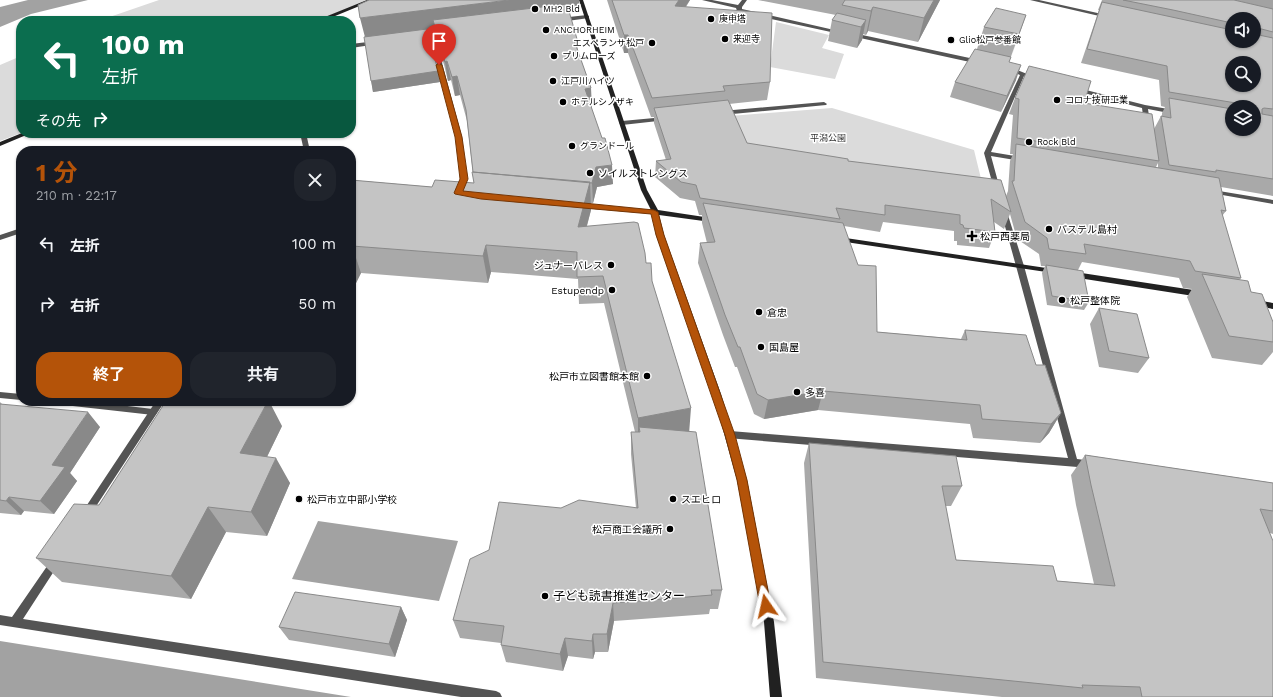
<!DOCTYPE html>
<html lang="ja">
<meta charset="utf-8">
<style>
:root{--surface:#171b24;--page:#20242c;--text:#f1f3f6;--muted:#9ea1a6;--accent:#b45309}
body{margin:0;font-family:"Work Sans","Noto Sans JP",sans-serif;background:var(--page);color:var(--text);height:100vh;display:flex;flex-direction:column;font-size:15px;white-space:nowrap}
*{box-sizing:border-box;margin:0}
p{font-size:13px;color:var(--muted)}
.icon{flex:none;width:22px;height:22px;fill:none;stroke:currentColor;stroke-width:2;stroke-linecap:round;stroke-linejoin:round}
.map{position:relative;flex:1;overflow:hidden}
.panel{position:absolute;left:16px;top:146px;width:340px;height:260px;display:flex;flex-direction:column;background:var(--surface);border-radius:16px;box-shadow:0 1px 3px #0004}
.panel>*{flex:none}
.guide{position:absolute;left:16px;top:16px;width:340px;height:122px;border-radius:16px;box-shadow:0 1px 3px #0004;background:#0b6e4f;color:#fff;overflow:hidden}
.buttons{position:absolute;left:1225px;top:12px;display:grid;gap:8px}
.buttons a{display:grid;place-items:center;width:36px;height:36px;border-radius:50%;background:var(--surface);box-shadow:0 1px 3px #0004;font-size:20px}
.pin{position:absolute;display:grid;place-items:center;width:34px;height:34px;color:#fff;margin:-41px -17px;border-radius:50% 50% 50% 0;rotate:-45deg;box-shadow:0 0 4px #0007}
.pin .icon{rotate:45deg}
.me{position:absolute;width:44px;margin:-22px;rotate:349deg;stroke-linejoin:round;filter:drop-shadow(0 0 3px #0008)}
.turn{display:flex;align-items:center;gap:14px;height:84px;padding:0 20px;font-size:18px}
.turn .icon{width:52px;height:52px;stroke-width:2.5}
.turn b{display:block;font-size:28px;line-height:34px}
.then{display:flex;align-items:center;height:38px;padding:0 20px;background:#0003;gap:8px;font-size:15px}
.round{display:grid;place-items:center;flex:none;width:42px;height:42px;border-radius:16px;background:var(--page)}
.summary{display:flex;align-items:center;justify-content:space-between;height:68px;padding:0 20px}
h1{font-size:24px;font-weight:700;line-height:30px;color:var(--accent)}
.cta{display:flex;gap:8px;margin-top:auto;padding:8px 20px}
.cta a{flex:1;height:46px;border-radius:16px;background:var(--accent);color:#fff;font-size:16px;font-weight:700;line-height:46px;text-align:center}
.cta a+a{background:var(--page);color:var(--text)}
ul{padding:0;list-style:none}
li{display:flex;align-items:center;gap:12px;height:60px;padding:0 20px}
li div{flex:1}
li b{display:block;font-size:15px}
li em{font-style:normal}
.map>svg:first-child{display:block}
.green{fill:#dbdbdb}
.water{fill:#a2a2a2}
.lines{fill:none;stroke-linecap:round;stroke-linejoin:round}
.lane{fill:#545454;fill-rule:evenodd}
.street{fill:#545454;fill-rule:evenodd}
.secondary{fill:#212121;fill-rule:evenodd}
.wall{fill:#a9a9a9;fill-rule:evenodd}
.shaded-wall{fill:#898989}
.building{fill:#c4c4c4;stroke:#898989;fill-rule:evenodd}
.route{fill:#b45309;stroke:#753606}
.poi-dot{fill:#000;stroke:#fff;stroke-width:1.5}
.labels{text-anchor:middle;stroke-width:3;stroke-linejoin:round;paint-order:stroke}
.far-poi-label{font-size:9px;fill:#000;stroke:#fff;text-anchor:start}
.far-park-label{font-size:9px;fill:#323232;stroke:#fff}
.poi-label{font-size:10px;fill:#000;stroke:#fff;text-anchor:start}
.near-poi-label{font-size:12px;fill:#000;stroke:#fff;text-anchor:start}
</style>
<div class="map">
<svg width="1273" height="697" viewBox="0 0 1273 697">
<rect width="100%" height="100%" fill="#fff"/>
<path class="green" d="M 159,0 L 370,0 L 315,21 L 98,21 Z
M 776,22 L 829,35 L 822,48 L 844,54 L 835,79 L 770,67 Z
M 21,56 L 21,133 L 0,141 L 0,65 Z
M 832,108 L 974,150 L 984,191 L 750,158 L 730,116 Z"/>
<path class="water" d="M 28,0 L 88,0 L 31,14 L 0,27 L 0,7 Z
M 1224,0 L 1273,0 L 1273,12 Z
M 318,521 L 458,541 L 439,601 L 292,579 Z
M 0,641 L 351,697 L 0,697 Z"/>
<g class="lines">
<path class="lane" d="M 21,228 L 21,233 L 0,240 L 0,235 Z
M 0,392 L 21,394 L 21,400 L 0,398 Z
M 51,401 L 85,401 L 153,409 L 156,410 L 157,412 L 156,414 L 153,415 L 55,404 L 52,403 Z"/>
<path class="street" d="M 702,0 L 712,0 L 738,5 L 742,0 L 747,0 L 742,7 L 742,9 L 843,32 L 840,34 L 739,12 L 737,11 L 736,8 Z
M 1030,0 L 1039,0 L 1111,16 L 1108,18 Z
M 587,15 L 589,16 L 589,18 L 560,22 L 557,20 L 560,18 Z
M 447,32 L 450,34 L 449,35 L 435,37 L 462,137 L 467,179 L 461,192 L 458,194 L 455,192 L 461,179 L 456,137 L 430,38 L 419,40 L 416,38 L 419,36 Z
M 853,33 L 979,60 L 982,62 L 979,64 L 851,36 L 850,35 Z
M 376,41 L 379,43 L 378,44 L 351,48 L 351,44 Z
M 1008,68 L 1012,68 L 1037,78 L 1034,80 L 1024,76 L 991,152 L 1021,157 L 1024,159 L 1021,161 L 991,156 L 1000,189 L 997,191 L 994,189 L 984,153 L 1020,75 L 1008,70 Z
M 1078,88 L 1145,105 L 1174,110 L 1177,112 L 1174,114 L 1148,109 L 1150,123 L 1147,125 L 1144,123 L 1142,108 L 1076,91 L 1076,89 Z
M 824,102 L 827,104 L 826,105 L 722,115 L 719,113 L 722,111 Z
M 665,117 L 667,118 L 667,120 L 622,125 L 619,123 L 622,121 Z
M 300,133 L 306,133 L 310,151 L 304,151 Z
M 1213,190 L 1273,200 L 1273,204 L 1211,193 L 1211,191 Z
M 580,204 L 655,210 L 658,212 L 655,214 L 582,208 L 580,208 Z
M 1002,210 L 1004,210 L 1007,212 L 1024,266 L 1077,459 L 1093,461 L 1094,464 L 1093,467 L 1090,468 L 727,438 L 726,435 L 727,432 L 730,431 L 1068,458 L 1016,266 L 1001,212 Z
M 156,401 L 165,401 L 89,517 L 86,518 L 83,517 L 81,514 L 83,511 Z
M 55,558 L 58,559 L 60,562 L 58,565 L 23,619 L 496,691 L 500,693 L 502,697 L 461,697 L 0,625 L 0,615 L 12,617 L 52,559 Z"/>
<path class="secondary" d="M 367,0 L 374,0 L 323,21 L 315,21 Z
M 579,0 L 583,0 L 647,190 L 658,210 L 711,218 L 714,220 L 711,222 L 659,215 L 664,235 L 721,394 L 747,480 L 774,622 L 782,697 L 770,697 L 764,622 L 737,480 L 713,394 L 656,235 L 652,212 L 641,190 Z
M 22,133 L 31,133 L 0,146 L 0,142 Z
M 837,237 L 839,237 L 1053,269 L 1057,271 L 1053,273 L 839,241 L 835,239 Z
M 1075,272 L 1200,291 L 1204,294 L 1200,297 L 1072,277 L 1071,275 L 1072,273 Z
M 1256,300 L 1273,303 L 1273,309 L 1253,305 L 1252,303 L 1253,301 Z"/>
</g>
<path class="wall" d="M 369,0 L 580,7 L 568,10 L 577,49 L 591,88 L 591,107 L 613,184 L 597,187 L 593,203 L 591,203 L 591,210 L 587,226 L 646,263 L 652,281 L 689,431 L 722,590 L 718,609 L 710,609 L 709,614 L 614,621 L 608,652 L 595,652 L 593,659 L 568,656 L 563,671 L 506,662 L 501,645 L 501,643 L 460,638 L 453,620 L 489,550 L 561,508 L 636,508 L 631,454 L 631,432 L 635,432 L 604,303 L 579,304 L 578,279 L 491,272 L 488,283 L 361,273 L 351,293 L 351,180 L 432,187 L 474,183 L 467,121 L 460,95 L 455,96 L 451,80 L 448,81 L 436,32 L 428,33 L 438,71 L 440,82 L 373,92 L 365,37 Z
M 607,0 L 690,0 L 686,7 L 770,82 L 767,100 L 729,104 L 747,143 L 848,161 L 1006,196 L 1008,191 L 1010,161 L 1013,154 L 1010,154 L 1013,115 L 1009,114 L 1015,98 L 1084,103 L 1154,129 L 1161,116 L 1162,116 L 1162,113 L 1165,107 L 1161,106 L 1159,80 L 1081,63 L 1099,10 L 1098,10 L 1102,0 L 1234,0 L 1273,9 L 1273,196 L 1221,187 L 1226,211 L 1222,216 L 1241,278 L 1239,280 L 1251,292 L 1273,322 L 1273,352 L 1262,365 L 1212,358 L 1187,297 L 1192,289 L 1183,288 L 1179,278 L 1082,262 L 1078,270 L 1089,302 L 1084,310 L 1047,305 L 1042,273 L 1045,266 L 1041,266 L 1039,254 L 1017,239 L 1010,214 L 1004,229 L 994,222 L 995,232 L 989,248 L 957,245 L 957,241 L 954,241 L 954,231 L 883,222 L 880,232 L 844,226 L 877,332 L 961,339 L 965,330 L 1036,365 L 1061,413 L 1049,433 L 1040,443 L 973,438 L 970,424 L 818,410 L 764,419 L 754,414 L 737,367 L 735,367 L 723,335 L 698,263 L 700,243 L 707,243 L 702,223 L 702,215 L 699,215 L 695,201 L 680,198 L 655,177 L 656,161 L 666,160 L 654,123 L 654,117 L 651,117 L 628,53 L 624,53 ZM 1232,19 L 1254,19 L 1254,41 L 1232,41 ZM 1232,107 L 1254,107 L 1232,129 ZM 1158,163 L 1158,168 L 1156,167 Z
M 758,0 L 940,0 L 918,42 L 868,31 L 866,35 L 863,34 L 862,40 L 857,48 L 828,41 L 832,20 L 836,15 Z
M 1026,15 L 1009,62 L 1016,80 L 1001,112 L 950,97 L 955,82 L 977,49 L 984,27 Z
M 1099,308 L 1149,358 L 1138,373 L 1099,367 L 1090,324 Z
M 0,402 L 2,404 L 100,427 L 70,473 L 77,481 L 54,514 L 24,511 L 21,515 L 0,513 Z
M 282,426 L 267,457 L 290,483 L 267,536 L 226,532 L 191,599 L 62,582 L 36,558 L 99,505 Z
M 809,443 L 962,486 L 951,506 L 945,506 L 956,560 L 1057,581 L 1094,584 L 1076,505 L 1071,475 L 1085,455 L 1273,483 L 1273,534 L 1270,533 L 1273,697 L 1002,697 L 816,678 L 804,463 Z
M 401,607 L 407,620 L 395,657 L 289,640 L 279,627 Z"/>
<path class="shaded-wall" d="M 509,0 L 579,0 L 580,7 L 566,11 L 433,20 L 436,32 L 366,41 L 360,18 Z
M 679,0 L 690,0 L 674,23 L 675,6 Z
M 934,0 L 940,0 L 918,42 L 924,18 Z
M 873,7 L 868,31 L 866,35 L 871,11 Z
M 1026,15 L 1015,46 L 1008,66 L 1019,34 Z
M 866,20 L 862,40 L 857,48 L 861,27 Z
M 624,35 L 628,35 L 628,53 L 624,53 Z
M 577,39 L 578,58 L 574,40 Z
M 447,61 L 451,80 L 448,81 L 445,62 Z
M 1021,65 L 1016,80 L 1001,112 L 1007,96 Z
M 438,71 L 440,82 L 373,92 L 371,81 Z
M 457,76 L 460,95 L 455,96 L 452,77 Z
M 591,88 L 592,107 L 586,108 L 585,89 Z
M 612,165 L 613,184 L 597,187 L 593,203 L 592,183 L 596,167 Z
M 590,182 L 591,210 L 579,254 L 578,227 Z
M 486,245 L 491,272 L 488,283 L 483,256 Z
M 352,246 L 361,273 L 351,293 L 351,248 Z
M 823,391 L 818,410 L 764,419 L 768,400 Z
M 268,401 L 269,401 L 282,426 L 256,479 L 240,453 Z
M 691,408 L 689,434 L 640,432 L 639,427 L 639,444 L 638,444 L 638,418 Z
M 88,412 L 100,427 L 70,473 L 77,481 L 54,514 L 40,501 L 52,465 Z
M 1061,413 L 1049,433 L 1040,443 L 1051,424 Z
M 276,458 L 290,483 L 267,536 L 251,512 Z
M 9,497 L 24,511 L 21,515 L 6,501 Z
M 208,507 L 226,532 L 191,599 L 171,576 Z
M 613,603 L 614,621 L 608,652 L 607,634 Z
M 401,607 L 407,620 L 395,657 L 389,644 Z
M 593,634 L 595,652 L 593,659 L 592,641 Z
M 565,638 L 568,656 L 563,671 L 560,654 Z"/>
<path class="building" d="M 369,0 L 509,0 L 360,18 L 358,5 Z
M 612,0 L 679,0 L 675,6 L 772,13 L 770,82 L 723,86 L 725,91 L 652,98 L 628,35 L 624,35 Z
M 845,0 L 934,0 L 924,18 L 873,7 L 871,11 L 842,5 Z
M 1123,0 L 1234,0 L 1273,9 L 1273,32 L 1254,27 L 1254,19 L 1232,19 L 1232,23 L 1173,10 Z
M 1102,2 L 1232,30 L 1232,41 L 1254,41 L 1254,34 L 1273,38 L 1273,109 L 1264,108 L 1262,109 L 1262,114 L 1273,116 L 1273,179 L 1216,170 L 1216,172 L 1169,165 L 1161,116 L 1171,118 L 1169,98 L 1232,109 L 1232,129 L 1254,129 L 1254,107 L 1242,107 L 1242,104 L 1169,92 L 1167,66 L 1087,49 ZM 1232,63 L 1254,63 L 1254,85 L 1232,85 Z
M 567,4 L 577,39 L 574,40 L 591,88 L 585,89 L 602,138 L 605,138 L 612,165 L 596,167 L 592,183 L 473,172 L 466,110 L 457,76 L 452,77 L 447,61 L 445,62 L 433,20 Z
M 996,8 L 1026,15 L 1019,34 L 984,27 Z
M 837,13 L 866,20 L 861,27 L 832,20 Z
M 427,29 L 438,71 L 371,81 L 364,37 Z
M 975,49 L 1011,57 L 1009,62 L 1021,65 L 1007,96 L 955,82 Z
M 1029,66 L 1091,81 L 1084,103 L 1152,114 L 1159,161 L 1017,138 L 1019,99 L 1015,98 Z
M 728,100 L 747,143 L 836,157 L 848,159 L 848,161 L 1001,180 L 1011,212 L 991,199 L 995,232 L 964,228 L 963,225 L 960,224 L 960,215 L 885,205 L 885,215 L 836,208 L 840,219 L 700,198 L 696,185 L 681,182 L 656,161 L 671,159 L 654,108 Z
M 1016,144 L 1219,178 L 1226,211 L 1221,210 L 1241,278 L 1195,271 L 1190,261 L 1084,244 L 1086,254 L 1049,249 L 1047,238 L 1025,222 L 1012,181 L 1014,181 Z
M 472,172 L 590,182 L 578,227 L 634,222 L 638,223 L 645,253 L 646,263 L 651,263 L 652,281 L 691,408 L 638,418 L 603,276 L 577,277 L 577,252 L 486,245 L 483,256 L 352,246 L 351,248 L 351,180 L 432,187 L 435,180 L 474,183 Z
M 703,203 L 843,223 L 858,265 L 876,266 L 877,332 L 967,340 L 965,330 L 1026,335 L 1036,365 L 1045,365 L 1061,413 L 1051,424 L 982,419 L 980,405 L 823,391 L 768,400 L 757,394 L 740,347 L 738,347 L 725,315 L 700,243 L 715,242 Z
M 1046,265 L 1083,271 L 1089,302 L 1052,296 Z
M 1202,274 L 1248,281 L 1251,292 L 1262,294 L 1273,322 L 1273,342 L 1229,336 Z
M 1099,308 L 1137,314 L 1149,358 L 1109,351 Z
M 166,401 L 268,401 L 240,453 L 276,458 L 251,512 L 208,507 L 171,576 L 36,558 L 74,504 L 99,505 Z
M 0,404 L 88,412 L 52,465 L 65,467 L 40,501 L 9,497 L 6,501 L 0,500 Z
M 639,427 L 696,432 L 722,590 L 711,590 L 712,595 L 613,603 L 607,634 L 593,634 L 592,641 L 565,638 L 560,654 L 501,645 L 504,626 L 453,620 L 470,559 L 489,550 L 499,502 L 561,508 L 579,500 L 638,508 L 631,432 L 640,432 Z
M 809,443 L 956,456 L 962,486 L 942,486 L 956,560 L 1053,566 L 1057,581 L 1115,586 L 1091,485 L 1085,455 L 1273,483 L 1273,511 L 1260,509 L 1273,541 L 1273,697 L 1142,697 L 1140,687 L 1082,685 L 1083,688 L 823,662 Z
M 295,592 L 401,607 L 389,644 L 279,627 Z"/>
<path class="route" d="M 439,63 L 442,65 L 462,137 L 468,179 L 463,191 L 654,210 L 658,212 L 664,235 L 735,435 L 747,480 L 771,606 L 770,610 L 766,612 L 761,610 L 760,606 L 737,480 L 725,435 L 656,235 L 651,214 L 481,199 L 455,194 L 454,193 L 460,179 L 455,137 L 436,65 Z"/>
<g class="poi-dot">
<circle cx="535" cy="9" r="4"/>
<circle cx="711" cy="19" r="4"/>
<circle cx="546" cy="30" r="4"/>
<circle cx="725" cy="39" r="4"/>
<circle cx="951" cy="40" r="4"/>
<circle cx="652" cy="43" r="4"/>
<circle cx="554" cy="56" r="4"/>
<circle cx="553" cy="81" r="4"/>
<circle cx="1057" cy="100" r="4"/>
<circle cx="563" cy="102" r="4"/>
<circle cx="1029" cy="142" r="4"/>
<circle cx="572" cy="146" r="4"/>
<circle cx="590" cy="173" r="4"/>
<circle cx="1049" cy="229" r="4"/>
<path d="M970 230h4v4h4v4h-4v4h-4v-4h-4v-4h4z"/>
<circle cx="611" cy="265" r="4"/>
<circle cx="612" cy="290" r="4"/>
<circle cx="1062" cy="300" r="4"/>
<circle cx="759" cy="312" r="4"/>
<circle cx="761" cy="347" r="4"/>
<circle cx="647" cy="376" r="4"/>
<circle cx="797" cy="392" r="4"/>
<circle cx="299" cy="499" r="4"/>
<circle cx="673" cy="499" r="4"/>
<circle cx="670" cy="529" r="4"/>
<circle cx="545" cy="596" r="4"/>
</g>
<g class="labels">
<g class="far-poi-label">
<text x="543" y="12">MH2 Bld</text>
<text x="719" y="22">庚申塔</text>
<text x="554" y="33">ANCHORHEIM</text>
<text x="733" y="42">来迎寺</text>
<text x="959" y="43">Glio松戸参番館</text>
<text x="644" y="46" text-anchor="end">エスペランサ松戸</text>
<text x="562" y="59">プリムローズ</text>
<text x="561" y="84">江戸川ハイツ</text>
<text x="1065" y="103">コロナ技研工業</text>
<text x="571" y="105">ホテルシノザキ</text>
<text x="1037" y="145">Rock Bld</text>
<text x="580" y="149">グランドール</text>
</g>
<g class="far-park-label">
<text x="828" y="141">平潟公園</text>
</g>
<g class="poi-label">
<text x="598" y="177">ソイルストレングス</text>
<text x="1057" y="233">パステル島村</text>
<text x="980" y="240">松戸西薬局</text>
<text x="603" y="269" text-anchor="end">ジュナーパレス</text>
<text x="604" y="294" text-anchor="end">Estupendp</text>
<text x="1070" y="304">松戸整体院</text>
<text x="767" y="316">倉忠</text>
<text x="769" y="351">国島屋</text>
<text x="639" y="380" text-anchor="end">松戸市立図書館本館</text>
<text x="805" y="396">多喜</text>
<text x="307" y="503">松戸市立中部小学校</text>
<text x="681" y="503">スエヒロ</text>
<text x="662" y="533" text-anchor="end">松戸商工会議所</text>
</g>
<g class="near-poi-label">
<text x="553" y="600">子ども読書推進センター</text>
</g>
</g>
</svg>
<div class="buttons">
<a><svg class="icon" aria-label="sound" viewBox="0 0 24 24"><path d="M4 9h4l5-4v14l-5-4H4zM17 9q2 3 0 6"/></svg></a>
<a><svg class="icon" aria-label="search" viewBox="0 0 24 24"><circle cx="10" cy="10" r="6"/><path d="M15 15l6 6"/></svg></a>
<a><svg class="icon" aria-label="layers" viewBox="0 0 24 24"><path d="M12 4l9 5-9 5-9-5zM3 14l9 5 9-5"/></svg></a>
</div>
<div class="pin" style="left:439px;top:65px;background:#d93025"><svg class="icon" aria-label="arrive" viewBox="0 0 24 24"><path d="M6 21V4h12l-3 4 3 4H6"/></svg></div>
<svg class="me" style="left:766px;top:606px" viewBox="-20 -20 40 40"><path d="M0-17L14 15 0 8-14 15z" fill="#b45309" stroke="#fff" stroke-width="4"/></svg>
<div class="guide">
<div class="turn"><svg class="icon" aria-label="left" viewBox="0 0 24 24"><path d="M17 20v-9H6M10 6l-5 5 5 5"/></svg><div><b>100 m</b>左折</div></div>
<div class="then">その先<svg class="icon" aria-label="right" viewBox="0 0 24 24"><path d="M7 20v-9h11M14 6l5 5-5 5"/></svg></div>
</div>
<section class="panel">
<div class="summary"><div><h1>1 分</h1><p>210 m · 22:17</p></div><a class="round"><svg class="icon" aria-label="close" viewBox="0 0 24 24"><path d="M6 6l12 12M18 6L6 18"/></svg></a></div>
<ul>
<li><svg class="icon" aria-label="left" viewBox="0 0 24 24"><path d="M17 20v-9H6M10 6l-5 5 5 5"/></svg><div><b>左折</b></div><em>100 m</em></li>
<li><svg class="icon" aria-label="right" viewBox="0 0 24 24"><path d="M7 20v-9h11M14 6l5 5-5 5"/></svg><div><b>右折</b></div><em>50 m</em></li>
</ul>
<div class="cta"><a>終了</a><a>共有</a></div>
</section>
</div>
